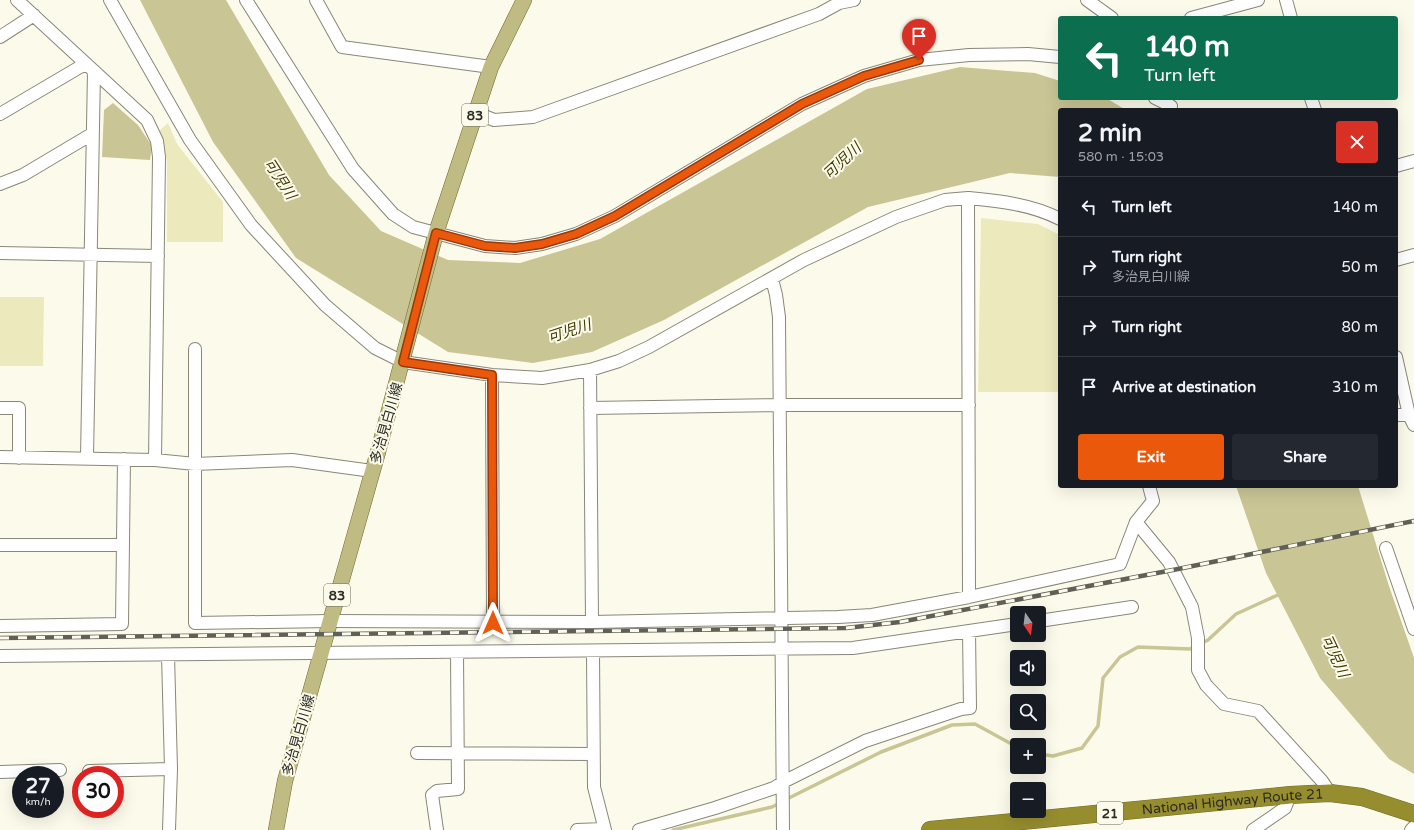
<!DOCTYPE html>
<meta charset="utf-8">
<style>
:root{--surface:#171b24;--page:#242831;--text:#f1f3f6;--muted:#9ea1a6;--line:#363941;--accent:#ea580c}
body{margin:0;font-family:"Varela Round","Noto Sans JP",sans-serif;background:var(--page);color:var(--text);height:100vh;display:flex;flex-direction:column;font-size:15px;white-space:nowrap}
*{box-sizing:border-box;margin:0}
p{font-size:13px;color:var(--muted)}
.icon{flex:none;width:22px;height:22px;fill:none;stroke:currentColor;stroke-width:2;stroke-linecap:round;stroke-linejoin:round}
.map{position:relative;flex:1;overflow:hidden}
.details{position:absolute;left:1058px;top:108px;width:340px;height:380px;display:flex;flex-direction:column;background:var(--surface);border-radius:4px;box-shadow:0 4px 16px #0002}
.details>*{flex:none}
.top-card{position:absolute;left:1058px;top:16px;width:340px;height:84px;border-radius:4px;box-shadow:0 4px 16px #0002;background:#0b6e4f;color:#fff;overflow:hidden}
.needle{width:26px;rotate:166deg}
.controls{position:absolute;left:1010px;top:606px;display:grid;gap:8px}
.controls a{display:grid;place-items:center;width:36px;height:36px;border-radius:4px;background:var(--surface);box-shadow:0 4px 16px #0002;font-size:20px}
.speed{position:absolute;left:12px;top:766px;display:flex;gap:8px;font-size:20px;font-weight:700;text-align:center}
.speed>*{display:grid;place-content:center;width:52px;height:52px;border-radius:50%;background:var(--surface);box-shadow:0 4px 16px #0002;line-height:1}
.speed small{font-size:10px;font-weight:400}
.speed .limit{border:6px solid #d22;background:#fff;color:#111}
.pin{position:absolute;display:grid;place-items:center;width:34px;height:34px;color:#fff;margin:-41px -17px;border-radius:50% 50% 50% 0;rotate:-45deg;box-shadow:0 0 4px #0007}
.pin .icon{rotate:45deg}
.me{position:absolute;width:44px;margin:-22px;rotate:0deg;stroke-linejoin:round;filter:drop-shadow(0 0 3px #0008)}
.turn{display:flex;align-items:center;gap:14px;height:84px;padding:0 20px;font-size:18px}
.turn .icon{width:52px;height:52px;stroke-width:2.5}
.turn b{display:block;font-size:28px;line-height:34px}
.round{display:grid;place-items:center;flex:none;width:42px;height:42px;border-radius:4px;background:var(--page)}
.summary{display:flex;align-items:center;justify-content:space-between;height:68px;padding:0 20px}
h1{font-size:24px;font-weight:700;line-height:30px}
.action{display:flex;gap:8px;margin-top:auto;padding:8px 20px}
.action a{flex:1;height:46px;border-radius:4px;background:var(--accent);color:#fff;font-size:16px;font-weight:700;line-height:46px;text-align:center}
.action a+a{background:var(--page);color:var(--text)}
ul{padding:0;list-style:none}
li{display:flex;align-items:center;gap:12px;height:60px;padding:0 20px;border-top:1px solid var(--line)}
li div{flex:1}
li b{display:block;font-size:15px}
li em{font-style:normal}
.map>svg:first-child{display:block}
.green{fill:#ece9bd}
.water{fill:#c9c595}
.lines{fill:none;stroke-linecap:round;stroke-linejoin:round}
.stream{stroke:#c9c595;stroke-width:3.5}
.minor-casing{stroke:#888779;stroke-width:14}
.major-casing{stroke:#716b2b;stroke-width:16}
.highway-casing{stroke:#716b2b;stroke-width:18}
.minor{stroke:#fff;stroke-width:12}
.major{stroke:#c0bb82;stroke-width:15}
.highway{stroke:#968d2e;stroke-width:17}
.rail-casing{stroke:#606057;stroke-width:4.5}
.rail{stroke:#fcfbeb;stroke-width:3;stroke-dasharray:9;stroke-linecap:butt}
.route-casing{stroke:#983908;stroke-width:10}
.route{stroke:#ea580c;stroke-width:7}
.labels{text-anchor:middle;stroke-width:4;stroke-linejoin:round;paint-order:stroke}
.shield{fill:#fcfbeb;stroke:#6a6a61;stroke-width:1}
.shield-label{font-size:13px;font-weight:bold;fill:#2c2c26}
.street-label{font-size:14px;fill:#2c2c26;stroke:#fcfbeb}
.water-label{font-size:15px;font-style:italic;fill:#403b00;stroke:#fcfbeb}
</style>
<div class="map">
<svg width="1414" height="830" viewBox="0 0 1414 830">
<rect width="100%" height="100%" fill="#fcfbeb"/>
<path class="green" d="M 168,123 L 177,144 L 223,202 L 223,242 L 167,242 L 167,161 L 158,132 Z
M 981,218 L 1038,224 L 1060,235 L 1060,392 L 978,392 Z
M 0,297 L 44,297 L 43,366 L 0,366 Z"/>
<path class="water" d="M 140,0 L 226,0 L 329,175 L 381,231 L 448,260 L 520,263 L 600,239 L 867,89 L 960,67 L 1035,73 L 1060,81 L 1060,98 L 1106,98 L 1126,110 L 1060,110 L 1060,177 L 1010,173 L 868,207 L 664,320 L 592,352 L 533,363 L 448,352 L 296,258 L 213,142 Z
M 113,103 L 138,125 L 152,146 L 150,160 L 102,157 L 104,110 Z
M 1236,486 L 1358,486 L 1389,586 L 1414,658 L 1414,774 L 1389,759 L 1320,678 L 1266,573 Z"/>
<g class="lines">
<path class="stream" d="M 1039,754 L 1053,756 L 1082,748 L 1098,726 L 1103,678 L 1120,657 L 1138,647 L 1190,649 L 1208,640 L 1236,614 L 1280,594
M 785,800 L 881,752 L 952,725 L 975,724 L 1017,747
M 673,830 L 772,807 L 780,803"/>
<defs>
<path id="minor" d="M 17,0 L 147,120 L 157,141 L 159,157 L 155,460
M 110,0 L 190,140 L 251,225 L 325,305 L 375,348 L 403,362 L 492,375 L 542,378 L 590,370 L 619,361 L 649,347 L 804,260 L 896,217 L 945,200 L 968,198 L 969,597
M 246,0 L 353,169 L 393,214 L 413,227 L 485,246 L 515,248 L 542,244 L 576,234 L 615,216 L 802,104 L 864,76 L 919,60 L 969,55 L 1028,54 L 1060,57
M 316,0 L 342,47 L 491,67
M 1087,0 L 1112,18
M 1286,0 L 1291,18
M 1191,18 L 1258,0
M 0,37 L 34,15
M 1155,98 L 1171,106
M 1311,98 L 1315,110
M 475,112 L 494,120 L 533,117 L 819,14 L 839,3 L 854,0
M 0,114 L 85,64
M 1396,166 L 1414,161
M 0,184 L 23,175 L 92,134
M 968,198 C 999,201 1031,204 1060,219
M 0,253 L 158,256
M 1396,260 L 1414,255
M 772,279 L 776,295 L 779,317 L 783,830
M 195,349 L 195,623 L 330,621 L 592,622 L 838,617 L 872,615 L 969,597 L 1120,564 L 1136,522
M 1396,357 L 1409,415 L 1414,425
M 590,370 L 592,622
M 492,375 L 493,623
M 0,408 L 19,408 L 19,458
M 590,408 L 779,405 L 969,405
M 1396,415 L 1409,415
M 0,457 L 155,460 L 195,464 L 292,460 L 372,471
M 87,458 L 94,71
M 1149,486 L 1153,501 L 1136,522 L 1169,562 L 1192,607 L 1198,638 L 1198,670 L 1206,685 L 1224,704 L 1258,711 L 1322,781 L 1330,793
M 0,545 L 122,545
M 1386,548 L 1414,629
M 1039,621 L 1132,607
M 0,626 L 122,624 L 124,459
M 593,652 L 594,787 L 605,830
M 168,655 L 171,769 L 169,830
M 0,656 L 853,648 L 1017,624
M 417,753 L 593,754
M 89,771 L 171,769
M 0,772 L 60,770
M 437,830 L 432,795 L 437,791 L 458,789 L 457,652
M 577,830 L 604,829
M 639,830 L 715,808 L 774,788 L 783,782 L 865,741 L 961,709 L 970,708 L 969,631
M 1253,830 L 1285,808 L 1290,795
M 1411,830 L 1414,827"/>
<path id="major" d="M 276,830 L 285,781 L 378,452 L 436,233 L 491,67 L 524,0"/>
<g id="highway">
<path id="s1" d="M 930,830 L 1290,795 L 1330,793 L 1362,797 L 1414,814"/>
</g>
</defs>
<use href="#minor" class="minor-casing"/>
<use href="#major" class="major-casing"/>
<use href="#highway" class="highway-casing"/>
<use href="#minor" class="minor"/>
<use href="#major" class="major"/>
<use href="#highway" class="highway"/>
<defs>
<path id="rail" d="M 0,638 L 846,628 L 900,622 L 1178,569 L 1414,521"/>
</defs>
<use href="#rail" class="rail-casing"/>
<use href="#rail" class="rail"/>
</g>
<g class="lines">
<defs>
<path id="route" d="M 493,623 L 492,375 L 403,362 L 436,233 L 485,246 L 515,248 L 542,244 L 576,234 L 615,216 L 802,104 L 864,76 L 919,60"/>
</defs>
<use href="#route" class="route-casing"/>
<use href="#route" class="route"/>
</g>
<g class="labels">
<g class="shield">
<rect x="462" y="104" width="26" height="22" rx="3"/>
<rect x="324" y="584" width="26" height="22" rx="3"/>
<rect x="1097" y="802" width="26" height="22" rx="3"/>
</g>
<g class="shield-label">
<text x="475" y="120">83</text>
<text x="337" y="600">83</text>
<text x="1110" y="818">21</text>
</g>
<g class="street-label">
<text transform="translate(386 423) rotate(-74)" y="5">多治見白川線</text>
<text transform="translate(298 735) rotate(-74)" y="5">多治見白川線</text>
<text dy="5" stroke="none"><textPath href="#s1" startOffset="304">National Highway Route 21</textPath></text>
</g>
<g class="water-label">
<text transform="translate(842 161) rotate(-43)" y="5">可児川</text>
<text transform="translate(280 179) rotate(57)" y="5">可児川</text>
<text transform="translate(569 331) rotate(-18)" y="5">可児川</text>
<text transform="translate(1335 656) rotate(65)" y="5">可児川</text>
</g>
</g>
</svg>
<div class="controls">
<a><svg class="needle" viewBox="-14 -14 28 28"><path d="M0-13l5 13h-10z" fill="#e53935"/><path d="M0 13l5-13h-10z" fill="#9ea1a6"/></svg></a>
<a><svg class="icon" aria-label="sound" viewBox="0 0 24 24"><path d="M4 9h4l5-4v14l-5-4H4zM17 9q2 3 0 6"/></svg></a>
<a><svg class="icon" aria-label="search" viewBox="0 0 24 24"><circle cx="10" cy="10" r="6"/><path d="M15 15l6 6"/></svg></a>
<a>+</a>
<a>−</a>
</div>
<div class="speed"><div>27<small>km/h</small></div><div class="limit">30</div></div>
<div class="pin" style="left:919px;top:60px;background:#d93025"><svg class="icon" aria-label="arrive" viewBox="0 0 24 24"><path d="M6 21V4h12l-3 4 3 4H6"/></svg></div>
<svg class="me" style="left:493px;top:623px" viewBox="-20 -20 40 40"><path d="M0-17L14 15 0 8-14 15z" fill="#ea580c" stroke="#fff" stroke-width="4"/></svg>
<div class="top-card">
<div class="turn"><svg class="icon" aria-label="left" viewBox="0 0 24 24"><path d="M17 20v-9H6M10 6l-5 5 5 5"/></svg><div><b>140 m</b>Turn left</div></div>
</div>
<section class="details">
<div class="summary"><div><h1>2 min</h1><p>580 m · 15:03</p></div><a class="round" style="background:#d93025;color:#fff"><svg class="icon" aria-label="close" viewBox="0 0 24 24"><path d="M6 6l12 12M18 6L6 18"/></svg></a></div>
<ul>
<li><svg class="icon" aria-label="left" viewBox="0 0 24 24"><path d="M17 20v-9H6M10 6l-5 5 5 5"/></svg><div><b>Turn left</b></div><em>140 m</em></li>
<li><svg class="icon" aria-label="right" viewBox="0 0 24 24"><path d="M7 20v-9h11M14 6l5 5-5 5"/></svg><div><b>Turn right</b><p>多治見白川線</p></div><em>50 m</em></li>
<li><svg class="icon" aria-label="right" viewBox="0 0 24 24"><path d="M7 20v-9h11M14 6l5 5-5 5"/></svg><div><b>Turn right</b></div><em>80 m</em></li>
<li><svg class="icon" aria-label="arrive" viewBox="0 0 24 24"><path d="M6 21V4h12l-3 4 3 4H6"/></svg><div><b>Arrive at destination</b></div><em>310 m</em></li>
</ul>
<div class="action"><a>Exit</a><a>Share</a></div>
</section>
</div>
